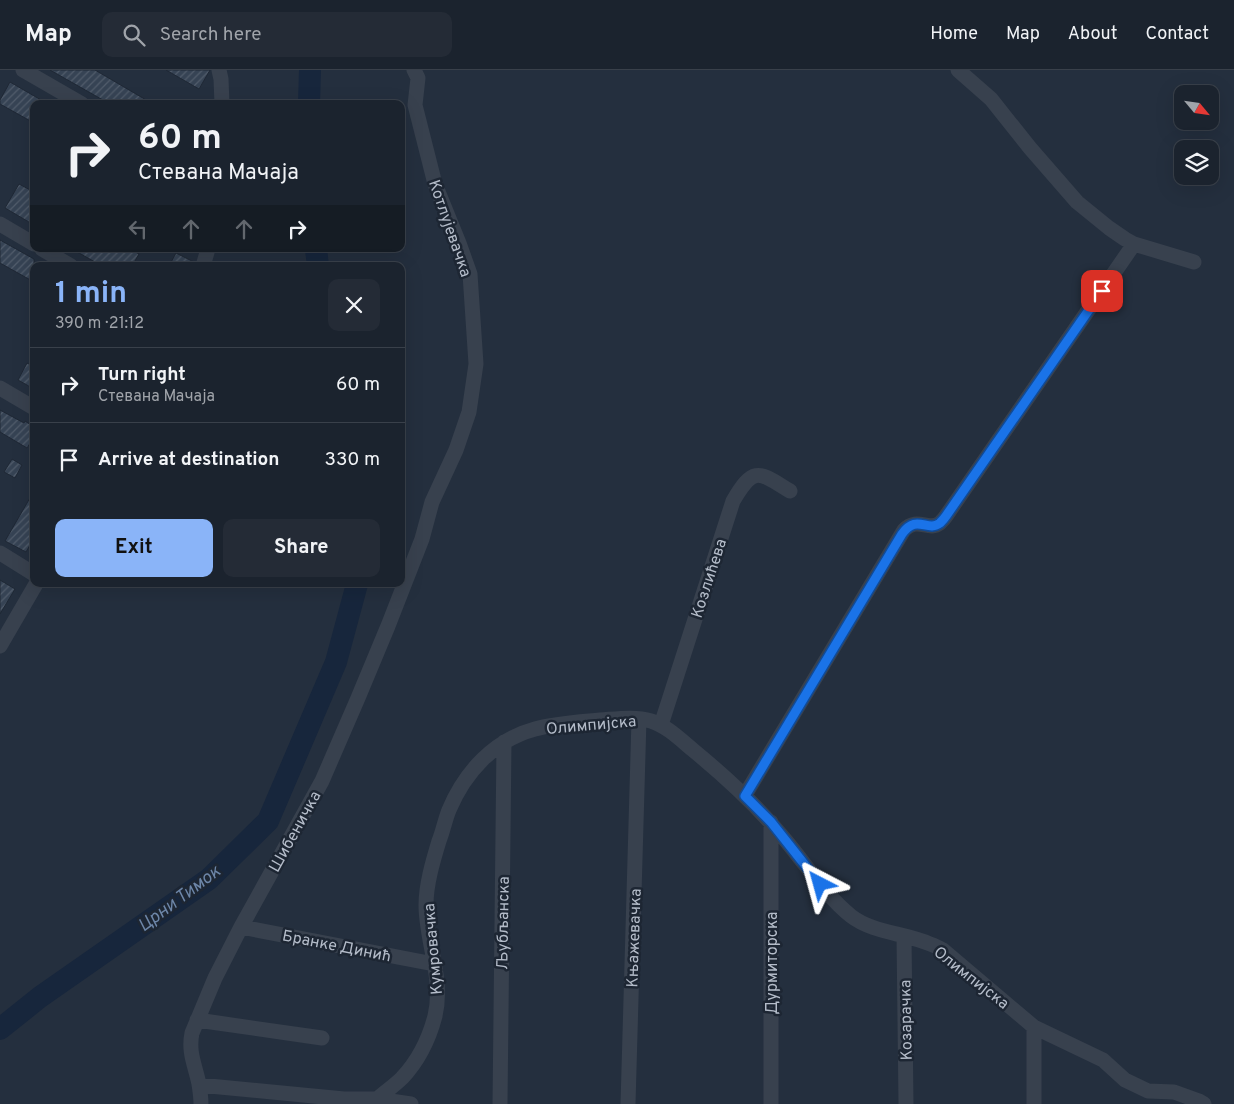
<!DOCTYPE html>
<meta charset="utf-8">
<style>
:root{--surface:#1b232e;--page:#242b36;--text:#f1f3f6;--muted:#a0a4aa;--line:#39404a;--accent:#8ab4f8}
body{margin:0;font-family:Overpass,sans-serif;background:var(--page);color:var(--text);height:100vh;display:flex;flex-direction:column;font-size:19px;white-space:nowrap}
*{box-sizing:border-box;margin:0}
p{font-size:16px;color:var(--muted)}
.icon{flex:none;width:28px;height:28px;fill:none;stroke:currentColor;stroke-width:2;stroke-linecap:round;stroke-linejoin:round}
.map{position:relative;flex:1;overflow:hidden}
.panel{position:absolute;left:30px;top:192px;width:375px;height:325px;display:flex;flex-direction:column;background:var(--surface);border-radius:10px;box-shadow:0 5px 20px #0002,0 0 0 1px var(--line)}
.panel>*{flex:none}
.top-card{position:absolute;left:30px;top:30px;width:375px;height:152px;border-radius:10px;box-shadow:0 5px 20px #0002,0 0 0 1px var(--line);background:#1b232e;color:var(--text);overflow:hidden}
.needle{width:32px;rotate:119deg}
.buttons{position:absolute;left:1174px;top:15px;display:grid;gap:10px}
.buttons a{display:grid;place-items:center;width:45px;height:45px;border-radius:10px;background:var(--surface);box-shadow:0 5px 20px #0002,0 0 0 1px var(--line);font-size:25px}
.pin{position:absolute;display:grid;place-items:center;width:42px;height:42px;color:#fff;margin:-21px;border-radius:10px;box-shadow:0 2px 8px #0006}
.me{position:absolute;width:55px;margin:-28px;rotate:321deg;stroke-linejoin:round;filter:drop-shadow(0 0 4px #0008)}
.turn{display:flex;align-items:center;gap:18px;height:105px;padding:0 25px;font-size:22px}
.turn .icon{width:65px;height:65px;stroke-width:2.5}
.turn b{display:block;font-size:35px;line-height:42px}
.lanes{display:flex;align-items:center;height:48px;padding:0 25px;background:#0003;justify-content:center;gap:25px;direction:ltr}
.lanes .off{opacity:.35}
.round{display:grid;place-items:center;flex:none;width:52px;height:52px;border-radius:10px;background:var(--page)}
.summary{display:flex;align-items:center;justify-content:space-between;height:85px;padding:0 25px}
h1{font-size:30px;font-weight:700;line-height:38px;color:var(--accent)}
.cta{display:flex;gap:10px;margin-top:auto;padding:10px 25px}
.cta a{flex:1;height:58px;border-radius:10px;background:var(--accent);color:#111;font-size:20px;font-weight:700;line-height:58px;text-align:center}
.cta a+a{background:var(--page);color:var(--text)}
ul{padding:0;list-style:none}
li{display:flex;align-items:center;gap:15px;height:75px;padding:0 25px;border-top:1px solid var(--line)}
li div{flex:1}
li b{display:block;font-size:19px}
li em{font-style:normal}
header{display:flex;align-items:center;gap:30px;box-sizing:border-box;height:70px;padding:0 25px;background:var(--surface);border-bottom:1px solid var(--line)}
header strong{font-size:24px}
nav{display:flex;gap:28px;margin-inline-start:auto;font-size:18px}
.search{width:350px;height:45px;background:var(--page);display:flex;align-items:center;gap:12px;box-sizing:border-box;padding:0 18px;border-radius:10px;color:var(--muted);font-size:19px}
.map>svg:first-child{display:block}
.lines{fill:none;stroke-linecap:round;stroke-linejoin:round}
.river{stroke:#17263c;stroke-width:22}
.building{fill:url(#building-hatch);stroke:#1f2835}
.minor{stroke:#38414e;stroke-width:15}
.route-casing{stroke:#114b97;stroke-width:12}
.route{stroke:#1a73e8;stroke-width:9}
.labels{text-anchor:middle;stroke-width:5;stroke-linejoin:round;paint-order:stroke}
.street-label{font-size:16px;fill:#b4bcc9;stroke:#1d2633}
.water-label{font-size:18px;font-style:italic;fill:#6d86a8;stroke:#1d2633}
</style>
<header>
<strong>Map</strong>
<div class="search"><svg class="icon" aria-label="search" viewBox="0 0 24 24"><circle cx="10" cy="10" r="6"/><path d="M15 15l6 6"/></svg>Search here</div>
<nav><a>Home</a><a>Map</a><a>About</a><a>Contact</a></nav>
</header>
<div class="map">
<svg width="1234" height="1034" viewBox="0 0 1234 1034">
<defs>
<pattern id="building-hatch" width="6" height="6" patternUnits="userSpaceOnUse" patternTransform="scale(1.25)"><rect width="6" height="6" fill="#364354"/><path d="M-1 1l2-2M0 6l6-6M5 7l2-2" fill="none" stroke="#515c6b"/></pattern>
</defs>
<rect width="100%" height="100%" fill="#242f3e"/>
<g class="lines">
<path class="river" d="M 309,34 L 310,0
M 316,179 L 318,196
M 0,959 L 40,927 L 209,809 L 268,751 L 336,592 L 357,514"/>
</g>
<path class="building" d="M 50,0 L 95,0 L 153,34 L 110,34 Z
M 166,0 L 210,0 L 199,19 Z
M 10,12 L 48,34 L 34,34 L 34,53 L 0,34 L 0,30 Z
M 19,114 L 34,122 L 34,155 L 5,138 Z
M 0,170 L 34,189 L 34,212 L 0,193 Z
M 72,179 L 130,179 L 139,184 L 132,196 L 102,196 Z
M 176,183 L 194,192 L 194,196 L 169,196 Z
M 27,293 L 34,297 L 34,319 L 18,310 Z
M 0,340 L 24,353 L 25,351 L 34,357 L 34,367 L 27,378 L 0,362 Z
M 12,389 L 22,395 L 15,408 L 4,402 Z
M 34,421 L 34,468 L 26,482 L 5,471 Z
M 0,510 L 15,519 L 0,544 Z"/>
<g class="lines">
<path class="minor" d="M 23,0 L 82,34
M 219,0 L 221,9 L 222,34
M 958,0 L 991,29 L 1030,78 L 1077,132 L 1109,158 L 1125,169 L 1134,174 L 1194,192
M 0,154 L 34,174
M 42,179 L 71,196
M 203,196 L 208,179
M 0,318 L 34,338
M 0,483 L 34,504
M 0,576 L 36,514
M 661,655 L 733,431 C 754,395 759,402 790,421
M 745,725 L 904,460 C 918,446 928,462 940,453 C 942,451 944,449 946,446 L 1134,174
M 241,857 L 434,894
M 904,866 L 906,1034
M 197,950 L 322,968
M 1034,957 L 1034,1034
M 199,1015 L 344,1029 L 377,1029 L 411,1034
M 377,1029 C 385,1022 395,1015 402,1008 C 418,991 429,969 435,946 C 444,909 426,872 426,835 C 426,814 433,791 439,771 C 443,761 445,750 449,740 C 465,702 494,670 535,659 C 556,653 578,652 600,650 C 616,649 635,646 651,651 C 667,656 681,670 693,680 C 727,708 759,737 787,772 C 807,796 826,826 851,846 C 873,863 905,863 930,874 C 934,875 939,878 943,880 L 1034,957 L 1103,990 L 1125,1010 L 1148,1021 L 1174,1022 L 1199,1031 L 1204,1034
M 201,1034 C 201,1027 200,1021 199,1014 C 195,995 188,982 192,963 L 215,908 L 241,857 L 322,711 L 358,628 L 388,556 L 422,469 L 432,432 L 456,380 L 469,342 L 476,294 L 470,204 L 459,173 L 435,114 L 415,35 L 418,8 L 414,0
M 500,1034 L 504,672
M 628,1034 L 639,649
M 771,1034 L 771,752"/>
</g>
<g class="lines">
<defs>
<path id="route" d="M 820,814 L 771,752 L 745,726 L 902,464 C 917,443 927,463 940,453 C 942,451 944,449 946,446 L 1102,221"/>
</defs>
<use href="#route" class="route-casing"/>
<use href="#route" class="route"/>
</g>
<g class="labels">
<g class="street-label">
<text transform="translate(451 158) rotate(71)" y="6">Котлујевачка</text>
<text transform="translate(708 508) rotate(-72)" y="6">Козлићева</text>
<text transform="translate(591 654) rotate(-5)" y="6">Олимпијска</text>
<text transform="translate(294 761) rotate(-61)" y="6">Шибеничка</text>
<text transform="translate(502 853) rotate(-89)" y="6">Љубљанска</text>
<text transform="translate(633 868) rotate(-88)" y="6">Књажевачка</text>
<text transform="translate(337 875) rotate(11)" y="6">Бранке Динић</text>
<text transform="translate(432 879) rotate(-95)" y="6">Кумровачка</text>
<text transform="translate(771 893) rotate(-90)" y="6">Дурмиторска</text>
<text transform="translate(972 907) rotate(38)" y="6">Олимпијска</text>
<text transform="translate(905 950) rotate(-91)" y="6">Козарачка</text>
</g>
<g class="water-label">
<text transform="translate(179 828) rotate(-37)" y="6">Црни Тимок</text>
</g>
</g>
</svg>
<div class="buttons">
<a><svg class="needle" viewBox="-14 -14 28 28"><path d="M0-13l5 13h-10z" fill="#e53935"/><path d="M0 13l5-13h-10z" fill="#a0a4aa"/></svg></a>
<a><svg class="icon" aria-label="layers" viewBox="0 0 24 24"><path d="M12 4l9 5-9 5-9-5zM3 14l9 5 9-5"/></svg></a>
</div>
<div class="pin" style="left:1102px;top:221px;background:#d93025"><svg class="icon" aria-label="arrive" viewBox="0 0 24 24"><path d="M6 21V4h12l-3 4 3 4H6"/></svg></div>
<svg class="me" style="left:820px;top:814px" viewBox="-20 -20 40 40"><path d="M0-17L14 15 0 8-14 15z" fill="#1a73e8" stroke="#fff" stroke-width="4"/></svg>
<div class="top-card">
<div class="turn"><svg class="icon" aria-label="right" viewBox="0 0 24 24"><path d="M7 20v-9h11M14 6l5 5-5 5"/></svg><div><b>60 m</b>Стевана Мачаја</div></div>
<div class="lanes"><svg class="icon off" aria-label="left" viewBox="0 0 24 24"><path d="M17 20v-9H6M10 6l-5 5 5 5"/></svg><svg class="icon off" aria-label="ahead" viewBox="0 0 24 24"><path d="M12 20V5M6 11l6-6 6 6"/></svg><svg class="icon off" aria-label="ahead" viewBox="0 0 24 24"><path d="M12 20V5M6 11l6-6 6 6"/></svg><svg class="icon" aria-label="right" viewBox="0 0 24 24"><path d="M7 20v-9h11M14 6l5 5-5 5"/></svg></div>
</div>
<section class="panel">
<div class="summary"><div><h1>1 min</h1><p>390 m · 21:12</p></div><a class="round"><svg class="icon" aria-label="close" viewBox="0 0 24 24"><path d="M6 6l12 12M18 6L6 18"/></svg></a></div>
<ul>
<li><svg class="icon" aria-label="right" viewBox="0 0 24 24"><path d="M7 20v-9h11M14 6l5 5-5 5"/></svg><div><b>Turn right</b><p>Стевана Мачаја</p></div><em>60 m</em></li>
<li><svg class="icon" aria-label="arrive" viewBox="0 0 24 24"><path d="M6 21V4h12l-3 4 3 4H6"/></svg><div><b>Arrive at destination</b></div><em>330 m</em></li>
</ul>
<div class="cta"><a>Exit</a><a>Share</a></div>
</section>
</div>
